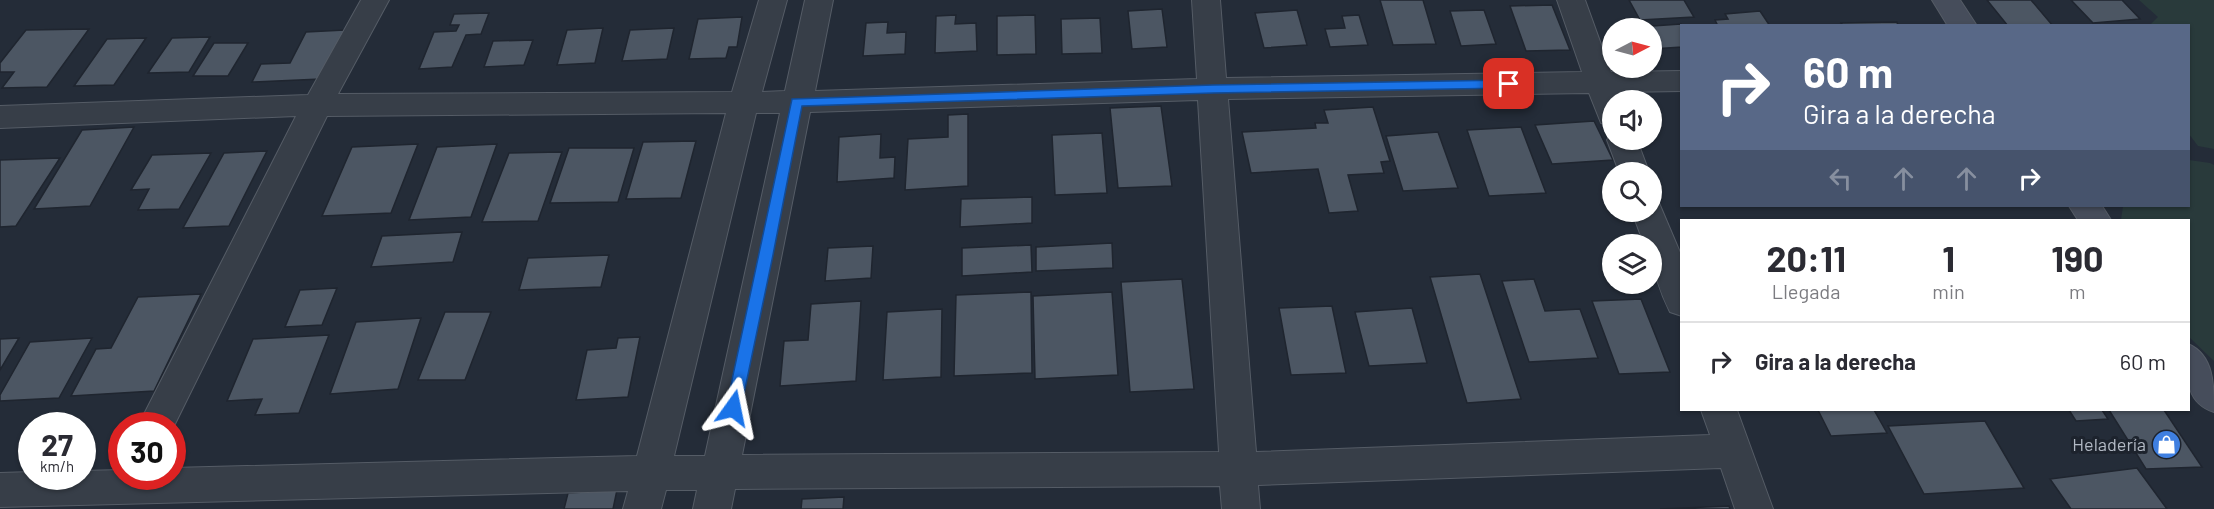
<!DOCTYPE html>
<html lang="es">
<meta charset="utf-8">
<style>
:root{--surface:#fff;--page:#f7f7f7;--text:#2b2b33;--muted:#7c7c81;--line:#e1e1e2}
body{margin:0;font-family:Barlow,sans-serif;background:var(--page);color:var(--text);height:100vh;display:flex;flex-direction:column;font-size:22px;white-space:nowrap}
*{box-sizing:border-box;margin:0}
p{font-size:20px;color:var(--muted)}
.icon{flex:none;width:33px;height:33px;fill:none;stroke:currentColor;stroke-width:2;stroke-linecap:round;stroke-linejoin:round}
.map{position:relative;flex:1;overflow:hidden}
.panel{position:absolute;left:1680px;top:219px;width:510px;height:192px;display:flex;flex-direction:column;background:var(--surface);border-radius:0px;box-shadow:0 2px 4px #0004}
.panel>*{flex:none}
.hud{position:absolute;left:1680px;top:24px;width:510px;height:183px;border-radius:0px;box-shadow:0 2px 4px #0004;background:#586887;color:#fff;overflow:hidden}
.needle{width:39px;rotate:84deg}
.buttons{position:absolute;left:1602px;top:18px;display:grid;gap:12px}
.buttons a{display:grid;place-items:center;width:60px;height:60px;border-radius:50%;background:var(--surface);box-shadow:0 2px 4px #0004;font-size:30px}
.speed{position:absolute;left:18px;top:412px;display:flex;gap:12px;font-size:30px;font-weight:700;text-align:center}
.speed>*{display:grid;place-content:center;width:78px;height:78px;border-radius:50%;background:var(--surface);box-shadow:0 2px 4px #0004;line-height:1}
.speed small{font-size:15px;font-weight:400}
.speed .limit{border:9px solid #d22;background:#fff;color:#111}
.pin{position:absolute;display:grid;place-items:center;width:51px;height:51px;color:#fff;margin:-26px;border-radius:12px;box-shadow:0 3px 9px #0006}
.me{position:absolute;width:66px;margin:-33px;rotate:12deg;stroke-linejoin:round;filter:drop-shadow(0 0 4px #0008)}
.turn{display:flex;align-items:center;gap:21px;height:126px;padding:0 24px;font-size:27px}
.turn .icon{width:78px;height:78px;stroke-width:2.5}
.turn b{display:block;font-size:42px;line-height:51px}
.lanes{display:flex;align-items:center;height:57px;padding:0 24px;background:#0003;justify-content:center;gap:30px;direction:ltr}
.lanes .off{opacity:.35}
.eta{display:flex;justify-content:space-evenly;align-items:center;height:102px;text-align:center}
.eta b{font-size:36px;font-weight:700;line-height:42px}
ul{padding:0;list-style:none}
li{display:flex;align-items:center;gap:18px;height:78px;padding:0 24px;border-top:2px solid var(--line)}
li div{flex:1}
li b{display:block;font-size:22px}
li em{font-style:normal}
.map>svg:first-child{display:block}
.green{fill:#293a3b}
.building{fill:#4c5663;stroke:#1f252f;stroke-width:1.5}
.lines{fill:none;stroke-linecap:round;stroke-linejoin:round}
.street-casing{stroke:#555c66;stroke-width:2}
.secondary-casing{stroke:#555c66;stroke-width:2}
.street{fill:#373e48;fill-rule:evenodd}
.secondary{fill:#464d5b;fill-rule:evenodd}
.route{fill:#1a73e8;stroke:#114b97;stroke-width:1.5}
.labels{text-anchor:middle;stroke-width:6;stroke-linejoin:round;paint-order:stroke}
.poi-label{font-size:18px;fill:#b2b9c4;stroke:#1d232d;text-anchor:end}
</style>
<div class="map">
<svg width="2214" height="509" viewBox="0 0 2214 509">
<rect width="100%" height="100%" fill="#242c38"/>
<path class="green" d="M 2139,0 L 2214,0 L 2214,149 L 2198,146 L 2189,134 L 2188,26 L 2150,25 L 2158,17 Z
M 2189,160 L 2210,163 L 2214,165 L 2214,361 L 2189,337 L 2188,220 L 2121,220 L 2123,206 L 2188,206 Z"/>
<path class="building" d="M 1380,0 L 1423,0 L 1436,44 L 1393,45 Z
M 1629,0 L 1684,0 L 1694,17 L 1640,20 Z
M 1987,0 L 2031,0 L 2053,26 L 2008,26 Z
M 2071,0 L 2122,0 L 2140,19 L 2093,23 Z
M 1552,5 L 1570,50 L 1526,51 L 1510,6 Z
M 1162,9 L 1167,47 L 1132,49 L 1128,11 Z
M 1297,10 L 1307,45 L 1264,48 L 1255,13 Z
M 1484,10 L 1496,44 L 1461,46 L 1450,11 Z
M 1760,11 L 1770,26 L 1718,26 L 1715,20 L 1728,19 L 1725,14 Z
M 489,13 L 481,34 L 466,35 L 452,67 L 419,69 L 434,32 L 456,31 L 459,25 L 450,25 L 454,14 Z
M 956,15 L 955,24 L 976,23 L 977,51 L 935,53 L 936,16 Z
M 1035,15 L 1036,54 L 997,55 L 997,16 Z
M 1359,15 L 1368,45 L 1330,47 L 1325,29 L 1345,28 L 1342,16 Z
M 742,17 L 737,47 L 729,47 L 726,58 L 689,59 L 698,19 Z
M 1100,18 L 1102,53 L 1062,54 L 1061,19 Z
M 888,22 L 887,33 L 906,32 L 905,54 L 863,56 L 866,23 Z
M 1897,22 L 1898,26 L 1843,26 L 1841,23 Z
M 1681,24 L 1682,47 L 1652,49 L 1652,28 L 1638,27 Z
M 603,28 L 595,63 L 557,65 L 567,30 Z
M 674,28 L 667,59 L 622,61 L 630,30 Z
M 89,29 L 47,87 L 2,88 L 14,72 L 0,72 L 0,63 L 26,30 Z
M 345,30 L 321,79 L 252,82 L 261,64 L 290,63 L 306,32 Z
M 210,37 L 189,72 L 148,73 L 172,38 Z
M 146,38 L 114,85 L 74,86 L 107,39 Z
M 533,40 L 524,65 L 484,67 L 493,41 Z
M 214,43 L 248,43 L 228,76 L 193,76 Z
M 1161,106 L 1172,186 L 1118,188 L 1110,108 Z
M 1373,107 L 1390,161 L 1381,162 L 1384,173 L 1348,175 L 1358,211 L 1329,213 L 1318,169 L 1251,173 L 1242,132 L 1316,128 L 1315,123 L 1328,123 L 1324,110 Z
M 968,114 L 968,186 L 905,190 L 908,139 L 948,137 L 948,115 Z
M 1594,121 L 1613,160 L 1552,164 L 1535,125 Z
M 134,127 L 90,206 L 34,209 L 82,130 Z
M 1521,127 L 1546,193 L 1489,196 L 1467,130 Z
M 1438,132 L 1458,188 L 1403,191 L 1386,136 Z
M 1102,133 L 1107,193 L 1055,195 L 1052,135 Z
M 881,134 L 880,158 L 895,157 L 894,178 L 837,182 L 839,137 Z
M 696,141 L 681,198 L 626,199 L 643,142 Z
M 418,144 L 391,213 L 322,216 L 352,147 Z
M 497,144 L 471,217 L 409,220 L 437,147 Z
M 569,148 L 634,148 L 618,202 L 550,203 Z
M 267,151 L 229,226 L 183,228 L 224,153 Z
M 562,152 L 538,221 L 482,222 L 509,153 Z
M 211,153 L 179,209 L 138,210 L 149,189 L 131,190 L 152,155 Z
M 60,158 L 16,226 L 0,227 L 0,160 Z
M 1032,197 L 1032,223 L 960,227 L 961,199 Z
M 462,232 L 453,262 L 371,267 L 382,236 Z
M 1112,243 L 1113,268 L 1036,271 L 1036,247 Z
M 1031,245 L 1032,272 L 962,276 L 962,248 Z
M 873,246 L 871,278 L 825,281 L 828,248 Z
M 609,255 L 601,287 L 519,290 L 528,258 Z
M 1480,274 L 1521,399 L 1467,403 L 1430,277 Z
M 1182,279 L 1194,389 L 1130,392 L 1121,282 Z
M 1534,279 L 1545,311 L 1580,309 L 1598,358 L 1529,362 L 1502,281 Z
M 337,288 L 322,325 L 285,327 L 300,290 Z
M 1031,292 L 1032,373 L 954,376 L 956,295 Z
M 1112,292 L 1118,375 L 1035,379 L 1033,296 Z
M 201,294 L 154,391 L 71,396 L 96,349 L 111,348 L 138,297 Z
M 1641,299 L 1670,372 L 1619,374 L 1592,301 Z
M 861,301 L 856,381 L 780,386 L 784,341 L 808,340 L 811,304 Z
M 1332,306 L 1346,373 L 1291,375 L 1279,308 Z
M 1412,308 L 1427,363 L 1369,366 L 1355,312 Z
M 942,309 L 941,377 L 883,380 L 887,312 Z
M 445,312 L 491,312 L 465,380 L 418,380 Z
M 421,318 L 398,389 L 330,394 L 356,322 Z
M 329,335 L 299,413 L 255,415 L 262,399 L 227,401 L 253,339 Z
M 640,337 L 628,397 L 576,400 L 587,350 L 616,348 L 618,338 Z
M 19,338 L 0,370 L 0,339 Z
M 92,338 L 59,398 L 0,401 L 0,395 L 30,342 Z
M 1818,410 L 1874,410 L 1887,433 L 1831,436 Z
M 2069,410 L 2102,410 L 2108,419 L 2076,421 Z
M 2109,410 L 2164,410 L 2202,467 L 2146,469 Z
M 1985,421 L 2024,488 L 1924,494 L 1888,426 Z
M 2137,468 L 2167,509 L 2071,509 L 2050,479 Z
M 617,490 L 613,509 L 564,509 L 568,493 Z
M 844,497 L 843,509 L 801,509 L 802,499 Z
M 1729,506 L 1730,509 L 1660,509 Z"/>
<g class="lines">
<defs>
<path id="street" d="M 361,0 L 389,0 L 338,94 L 732,92 L 759,0 L 787,0 L 762,92 L 785,91 L 805,0 L 833,0 L 815,91 L 1197,79 L 1192,0 L 1220,0 L 1226,78 L 1582,72 L 1557,0 L 1585,0 L 1611,72 L 1682,71 L 1682,91 L 1619,92 L 1622,100 L 1612,100 L 1612,126 L 1601,123 L 1589,93 L 1228,99 L 1256,452 L 1710,435 L 1701,410 L 1737,410 L 1773,509 L 1735,509 L 1721,468 L 1258,485 L 1260,509 L 1222,509 L 1220,486 L 735,489 L 731,509 L 693,509 L 697,490 L 666,490 L 661,509 L 623,509 L 628,491 L 0,507 L 0,473 L 32,472 L 32,477 L 82,477 L 82,471 L 122,470 L 122,477 L 172,477 L 172,468 L 637,456 L 726,113 L 327,116 L 172,430 L 172,426 L 138,426 L 296,116 L 0,128 L 0,106 L 308,95 ZM 1198,100 L 1219,452 L 742,455 L 810,112 ZM 756,113 L 780,113 L 705,456 L 674,456 Z
M 1612,132 L 1612,140 L 1637,140 L 1649,172 L 1619,172 L 1607,140 Z
M 1652,201 L 1659,203 L 1682,257 L 1682,316 L 1670,312 C 1659,290 1652,269 1652,244 L 1644,244 L 1632,212 L 1652,212 Z"/>
<path id="secondary" d="M 1932,0 L 1960,0 L 1977,26 L 1948,26 Z
M 2069,206 L 2102,206 L 2111,220 L 2078,220 Z
M 2188,344 C 2214,355 2214,385 2214,412 C 2182,401 2188,373 2188,344 Z"/>
</defs>
<use href="#street" class="street-casing"/>
<use href="#secondary" class="secondary-casing"/>
<use href="#street" class="street"/>
<use href="#secondary" class="secondary"/>
</g>
<path class="route" d="M 1509,80 L 1515,84 L 1509,88 L 1213,93 L 802,106 L 773,255 L 741,408 L 739,413 L 733,414 L 728,413 L 726,408 L 792,99 L 1213,85 Z"/>
<defs>
<symbol id="shop-disc" viewBox="-11 -11 22 22"><circle r="9.5" fill="#3f7fe0" stroke="#1d232d"/><path d="M-5-2.5h2.3a2.7 3.5 0 0 1 5.4 0H5L5.5 6h-11ZM-1.5-2.5h3a1.5 2.3 0 0 0-3 0Z" fill="#fff"/></symbol>
</defs>
<g fill-rule="evenodd">
<use href="#shop-disc" x="2150" y="428" width="33" height="33"/>
</g>
<g class="labels">
<g class="poi-label">
<text x="2146" y="451">Heladería</text>
</g>
</g>
</svg>
<div class="buttons">
<a><svg class="needle" viewBox="-14 -14 28 28"><path d="M0-13l5 13h-10z" fill="#e53935"/><path d="M0 13l5-13h-10z" fill="#7c7c81"/></svg></a>
<a><svg class="icon" aria-label="sound" viewBox="0 0 24 24"><path d="M4 9h4l5-4v14l-5-4H4zM17 9q2 3 0 6"/></svg></a>
<a><svg class="icon" aria-label="search" viewBox="0 0 24 24"><circle cx="10" cy="10" r="6"/><path d="M15 15l6 6"/></svg></a>
<a><svg class="icon" aria-label="layers" viewBox="0 0 24 24"><path d="M12 4l9 5-9 5-9-5zM3 14l9 5 9-5"/></svg></a>
</div>
<div class="speed"><div>27<small>km/h</small></div><div class="limit">30</div></div>
<div class="pin" style="left:1509px;top:84px;background:#d93025"><svg class="icon" aria-label="arrive" viewBox="0 0 24 24"><path d="M6 21V4h12l-3 4 3 4H6"/></svg></div>
<svg class="me" style="left:733px;top:408px" viewBox="-20 -20 40 40"><path d="M0-17L14 15 0 8-14 15z" fill="#1a73e8" stroke="#fff" stroke-width="4"/></svg>
<div class="hud">
<div class="turn"><svg class="icon" aria-label="right" viewBox="0 0 24 24"><path d="M7 20v-9h11M14 6l5 5-5 5"/></svg><div><b>60 m</b>Gira a la derecha</div></div>
<div class="lanes"><svg class="icon off" aria-label="left" viewBox="0 0 24 24"><path d="M17 20v-9H6M10 6l-5 5 5 5"/></svg><svg class="icon off" aria-label="ahead" viewBox="0 0 24 24"><path d="M12 20V5M6 11l6-6 6 6"/></svg><svg class="icon off" aria-label="ahead" viewBox="0 0 24 24"><path d="M12 20V5M6 11l6-6 6 6"/></svg><svg class="icon" aria-label="right" viewBox="0 0 24 24"><path d="M7 20v-9h11M14 6l5 5-5 5"/></svg></div>
</div>
<section class="panel">
<div class="eta">
<div><b>20:11</b><p>Llegada</p></div>
<div><b>1</b><p>min</p></div>
<div><b>190</b><p>m</p></div>
</div>
<ul>
<li><svg class="icon" aria-label="right" viewBox="0 0 24 24"><path d="M7 20v-9h11M14 6l5 5-5 5"/></svg><div><b>Gira a la derecha</b></div><em>60 m</em></li>
</ul>
</section>
</div>
